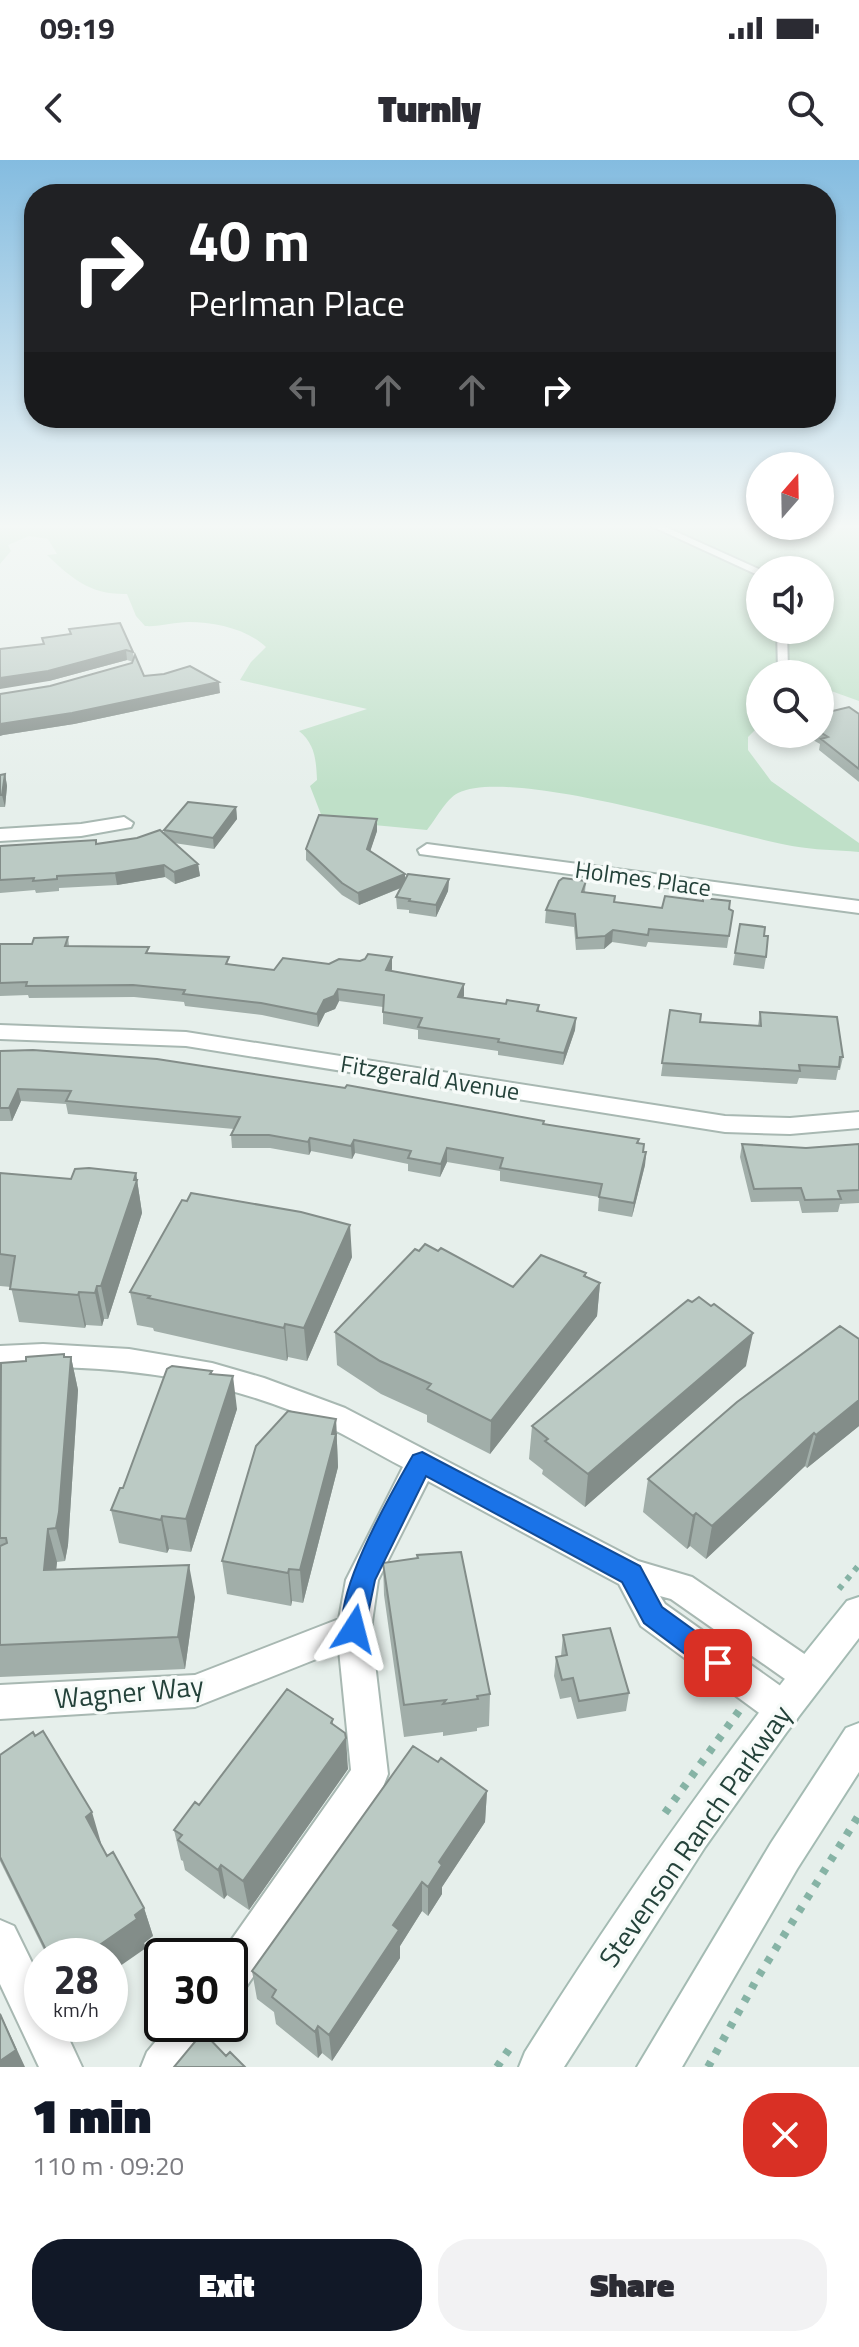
<!DOCTYPE html>
<meta charset="utf-8">
<style>
:root{--surface:#fff;--page:#f2f2f3;--text:#2b2b33;--muted:#7c7c81;--accent:#111827}
body{margin:0;font-family:"Titillium Web",sans-serif;background:var(--page);color:var(--text);height:100vh;display:flex;flex-direction:column;font-size:30px;white-space:nowrap}
*{box-sizing:border-box;margin:0}
p{font-size:26px;color:var(--muted)}
.icon{flex:none;width:44px;height:44px;fill:none;stroke:currentColor;stroke-width:2;stroke-linecap:round;stroke-linejoin:round}
.map{position:relative;height:1907px;overflow:hidden}
.drawer{display:flex;flex-direction:column;background:var(--surface);flex:1}
.drawer>*{flex:none}
.top-card{position:absolute;left:24px;top:24px;width:812px;height:244px;border-radius:32px;box-shadow:0 4px 12px #0003;background:#202124;color:#fff;overflow:hidden}
.needle{width:52px;rotate:20deg}
.fabs{position:absolute;left:746px;top:292px;display:grid;gap:16px}
.fabs a{display:grid;place-items:center;width:88px;height:88px;border-radius:50%;background:var(--surface);box-shadow:0 4px 12px #0003;font-size:40px}
.speed{position:absolute;left:24px;top:1778px;display:flex;gap:16px;font-size:40px;font-weight:700;text-align:center}
.speed>*{display:grid;place-content:center;width:104px;height:104px;border-radius:50%;background:var(--surface);box-shadow:0 4px 12px #0003;line-height:1}
.speed small{font-size:20px;font-weight:400}
.speed .limit{border:4px solid #111;border-radius:12px;background:#fff;color:#111}
.pin{position:absolute;display:grid;place-items:center;width:68px;height:68px;color:#fff;margin:-34px;border-radius:16px;box-shadow:0 4px 12px #0006}
.me{position:absolute;width:88px;margin:-44px;rotate:9deg;stroke-linejoin:round;filter:drop-shadow(0 0 6px #0008)}
.turn{display:flex;align-items:center;gap:28px;height:168px;padding:0 32px;font-size:36px}
.turn .icon{width:104px;height:104px;stroke-width:2.5}
.turn b{display:block;font-size:56px;line-height:68px}
.lanes{display:flex;align-items:center;height:76px;padding:0 32px;background:#0003;justify-content:center;gap:40px;direction:ltr}
.lanes .off{opacity:.35}
.round{display:grid;place-items:center;flex:none;width:84px;height:84px;border-radius:32px;background:var(--page)}
.overview{display:flex;align-items:center;justify-content:space-between;height:136px;padding:0 32px}
h1{font-size:48px;font-weight:800;line-height:60px;color:var(--accent)}
.primary-button{display:flex;gap:16px;margin-top:auto;padding:16px 32px}
.primary-button a{flex:1;height:92px;border-radius:32px;background:var(--accent);color:#fff;font-size:32px;font-weight:800;line-height:92px;text-align:center}
.primary-button a+a{background:var(--page);color:var(--text)}
.status{display:flex;justify-content:space-between;align-items:center;height:56px;padding:0 40px;background:var(--surface);direction:ltr}
.status svg{height:22px;fill:currentColor}
header{display:flex;justify-content:space-between;align-items:center;height:104px;padding:0 32px;background:var(--surface);font-size:36px;font-weight:800}
.map>svg:first-child{display:block}
.green{fill:#bfe0c8;fill-rule:evenodd}
.lines{fill:none;stroke-linecap:round;stroke-linejoin:round}
.service-casing{stroke:#a8b8b2;stroke-width:4}
.minor-casing{stroke:#a8b8b2;stroke-width:4}
.secondary-casing{stroke:#a4bbb3;stroke-width:4}
.path-far1{stroke:#86b3a5;stroke-width:6;stroke-dasharray:5 7;stroke-linecap:butt}
.path{stroke:#86b3a5;stroke-width:8;stroke-dasharray:6 9;stroke-linecap:butt}
.service{fill:#fff;fill-rule:evenodd}
.minor{fill:#fff;fill-rule:evenodd}
.secondary{fill:#fff;fill-rule:evenodd}
.wall{fill:#a1aea9}
.shaded-wall{fill:#838d89}
.building{fill:#bbcac4;stroke:#838d89;stroke-width:2}
.route{fill:#1a73e8;stroke:#114b97;stroke-width:2}
.labels{text-anchor:middle;stroke-width:7;stroke-linejoin:round;paint-order:stroke}
.street-label{font-size:24px;fill:#24423a;stroke:#f7fbf9}
.near-street-label{font-size:28px;fill:#24423a;stroke:#f7fbf9}
</style>
<div class="status"><b>09:19</b><svg viewBox="0 0 49 12"><path d="M0 12V9h3v3zM5 12V6h3v6zM10 12V3h3v9zM15 12V0h3v12zM26 1h20v11H26zM47 4h2v5h-2z"/></svg></div>
<header><svg class="icon" aria-label="back" viewBox="0 0 24 24"><path d="M15 5l-7 7 7 7"/></svg>Turnly<svg class="icon" aria-label="search" viewBox="0 0 24 24"><circle cx="10" cy="10" r="6"/><path d="M15 15l6 6"/></svg></header>
<div class="map">
<svg width="859" height="1907" viewBox="0 0 859 1907">
<rect width="100%" height="100%" fill="#e6efeb"/>
<path class="green" d="M 0,364 L 859,364 L 859,541 L 820,527 L 820,514 L 774,510 L 773,514 L 760,514 L 760,565 L 748,577 L 748,590 L 771,621 L 859,683 L 859,692 C 837,690 814,690 792,686 C 726,674 512,606 458,633 C 446,639 436,659 427,670 L 331,661 L 322,657 L 310,626 L 317,620 C 316,599 315,584 299,571 L 367,549 L 240,520 L 251,502 L 266,487 C 247,469 215,462 189,462 C 174,462 160,467 145,466 L 136,456 L 127,434 C 91,435 72,419 47,395 L 57,394 L 48,379 L 29,376 L 8,385 L 11,391 L 0,404 ZM 760,410 L 820,410 L 820,470 L 760,470 Z"/>
<g class="lines">
<defs>
<path id="service" d="M 647,364 L 659,364 L 761,410 L 760,416 Z
M 777,470 L 787,470 L 788,511 L 783,514 L 778,511 Z"/>
<path id="minor" d="M 124,657 L 133,663 L 131,667 L 81,676 L 0,681 L 0,669 L 81,664 Z
M 427,684 L 859,741 L 859,753 L 420,694 L 418,690 Z
M 0,865 L 186,872 L 725,956 L 790,958 L 859,952 L 859,968 L 790,974 L 725,972 L 186,886 L 0,879 Z
M 43,1184 L 129,1189 L 212,1203 L 264,1218 L 345,1248 L 638,1401 L 692,1417 L 819,1504 L 824,1515 L 819,1526 L 807,1531 L 795,1526 L 671,1439 L 660,1436 L 665,1444 L 796,1537 L 801,1549 L 796,1561 L 783,1566 L 770,1561 L 641,1466 L 619,1424 L 428,1321 L 378,1420 L 371,1469 L 388,1614 L 383,1627 L 244,1830 L 230,1836 L 230,1796 L 220,1796 L 351,1610 L 339,1490 L 195,1547 L 0,1559 L 0,1525 L 195,1515 L 339,1459 L 346,1420 L 403,1307 C 376,1293 350,1277 322,1264 C 221,1217 110,1203 0,1208 L 0,1186 Z
M 0,1760 L 14,1766 L 42,1823 L 42,1864 L 62,1864 L 82,1907 L 39,1907 L 0,1824 Z
M 170,1864 L 218,1864 L 212,1879 L 189,1907 L 141,1907 L 147,1892 Z"/>
<path id="secondary" d="M 859,1437 L 859,1478 L 786,1573 L 705,1687 L 564,1907 L 519,1907 L 525,1892 C 624,1735 729,1585 847,1441 Z
M 859,1563 L 859,1612 L 797,1709 L 682,1907 L 637,1907 L 771,1683 L 846,1568 Z"/>
</defs>
<use href="#service" class="service-casing"/>
<use href="#minor" class="minor-casing"/>
<use href="#secondary" class="secondary-casing"/>
<path class="path-far1" d="M 839,1429 L 859,1405"/>
<path class="path" d="M 665,1653 L 739,1551
M 497,1907 L 512,1885
M 708,1907 L 758,1817 L 859,1655"/>
<use href="#service" class="service"/>
<use href="#minor" class="minor"/>
<use href="#secondary" class="secondary"/>
</g>
<path class="wall" d="M 70,474 L 133,492 L 134,498 L 144,516 L 220,533 L 74,564 L 3,575 L 0,576 L 0,534 L 50,526 L 132,503 L 133,502 L 127,500 L 49,521 L 43,484 Z
M 820,554 L 859,554 L 859,622 L 819,590 L 820,584 L 813,580 L 814,574 L 820,574 Z
M 5,614 L 7,626 L 5,647 L 0,647 L 0,615 Z
M 236,647 L 237,659 L 214,689 L 174,683 L 198,704 L 200,716 L 175,724 L 165,717 L 117,725 L 59,728 L 59,731 L 36,733 L 35,730 L 0,733 L 0,686 L 96,680 L 97,684 L 164,674 L 164,670 Z
M 377,671 L 370,691 L 405,714 L 405,719 L 449,719 L 448,731 L 436,757 L 409,753 L 409,750 L 397,749 L 396,737 L 401,728 L 359,745 L 342,735 L 306,700 L 306,689 Z
M 586,721 L 585,732 L 615,736 L 615,742 L 662,748 L 729,749 L 733,751 L 727,788 L 648,782 L 646,787 L 612,782 L 604,789 L 576,790 L 574,767 L 545,763 L 546,750 Z
M 740,764 L 764,776 L 766,797 L 764,809 L 733,805 Z
M 68,777 L 69,786 L 150,793 L 274,810 L 392,797 L 392,811 L 464,824 L 463,838 L 506,844 L 539,845 L 539,851 L 576,858 L 575,870 L 563,905 L 498,895 L 498,891 L 418,879 L 418,870 L 383,864 L 383,847 L 339,841 L 335,849 L 325,853 L 318,867 L 262,855 L 185,846 L 184,842 L 134,837 L 29,838 L 28,835 L 0,836 L 0,784 L 32,784 Z
M 670,850 L 700,862 L 758,866 L 760,852 L 843,897 L 840,910 L 838,910 L 836,920 L 799,918 L 797,924 L 661,916 Z
M 0,891 L 544,961 L 543,964 L 638,983 L 643,992 L 646,992 L 645,1005 L 632,1057 L 598,1051 L 599,1037 L 500,1021 L 500,1011 L 447,1002 L 440,1017 L 408,1011 L 408,1004 L 355,993 L 352,999 L 311,991 L 309,995 L 270,988 L 232,988 L 231,975 L 234,969 L 68,954 L 66,944 L 21,941 L 12,961 L 0,961 Z
M 742,984 L 806,988 L 859,984 L 859,1043 L 840,1044 L 838,1052 L 802,1053 L 799,1041 L 751,1042 L 740,997 Z
M 0,1013 L 71,1019 L 136,1013 L 142,1053 L 108,1159 L 104,1159 L 102,1166 L 86,1165 L 85,1168 L 19,1162 L 11,1127 L 0,1126 Z
M 352,1097 L 307,1201 L 288,1197 L 287,1201 L 154,1171 L 153,1168 L 137,1165 L 130,1132 Z
M 586,1116 L 600,1123 L 597,1156 L 490,1294 L 427,1262 L 427,1255 L 381,1234 L 337,1205 L 335,1172 L 513,1127 Z
M 859,1179 L 859,1266 L 807,1308 L 805,1306 L 706,1399 L 690,1386 L 687,1389 L 643,1352 L 648,1319 Z
M 71,1197 L 78,1230 L 68,1385 L 65,1401 L 57,1402 L 56,1409 L 195,1437 L 185,1509 L 0,1517 L 0,1207 Z
M 746,1206 L 585,1347 L 542,1314 L 543,1310 L 529,1299 L 532,1266 Z
M 212,1211 L 212,1214 L 237,1249 L 191,1392 L 169,1389 L 167,1393 L 119,1383 L 111,1350 L 123,1328 Z
M 336,1259 L 338,1307 L 303,1443 L 292,1441 L 291,1446 L 227,1434 L 222,1401 Z
M 417,1398 L 490,1534 L 489,1566 L 477,1568 L 477,1571 L 443,1576 L 443,1572 L 404,1577 L 384,1435 L 383,1403 Z
M 563,1475 L 629,1533 L 626,1551 L 577,1559 L 571,1537 L 560,1539 L 554,1516 L 556,1497 L 561,1496 Z
M 333,1559 L 333,1565 L 348,1609 L 249,1750 L 227,1735 L 224,1739 L 185,1710 L 183,1701 L 181,1700 L 174,1670 L 199,1645 Z
M 0,1595 L 101,1683 L 100,1683 L 107,1696 L 144,1748 L 153,1776 L 144,1783 L 146,1788 L 110,1796 L 47,1796 L 0,1701 Z
M 438,1602 L 487,1631 L 485,1662 L 442,1727 L 442,1734 L 428,1756 L 422,1751 L 400,1786 L 400,1798 L 332,1901 L 322,1893 L 318,1898 L 276,1864 L 274,1852 L 257,1839 L 252,1811 Z"/>
<path class="shaded-wall" d="M 126,490 L 127,500 L 49,521 L 0,529 L 0,518 Z
M 219,522 L 220,533 L 74,564 L 3,575 L 0,576 L 0,564 Z
M 5,614 L 7,626 L 5,647 L 2,635 Z
M 236,647 L 237,659 L 214,689 L 213,678 Z
M 377,659 L 377,671 L 367,701 L 367,689 Z
M 198,704 L 200,716 L 175,724 L 174,712 Z
M 164,705 L 165,717 L 117,725 L 115,713 Z
M 405,714 L 405,726 L 359,745 L 358,733 Z
M 449,719 L 448,731 L 436,757 L 436,745 Z
M 613,770 L 612,782 L 604,789 L 605,776 Z
M 392,797 L 392,809 L 387,822 L 386,810 Z
M 464,824 L 464,836 L 458,849 L 458,837 Z
M 338,829 L 339,841 L 335,849 L 325,853 L 318,867 L 317,854 L 324,840 Z
M 576,858 L 575,870 L 563,905 L 564,893 Z
M 18,929 L 21,941 L 12,961 L 9,948 Z
M 310,978 L 311,991 L 309,995 L 308,982 Z
M 354,980 L 355,993 L 352,999 L 351,986 Z
M 447,988 L 447,1002 L 440,1017 L 441,1004 Z
M 646,992 L 645,1005 L 632,1057 L 634,1043 Z
M 136,1013 L 142,1053 L 108,1159 L 101,1126 Z
M 350,1065 L 352,1097 L 307,1201 L 304,1168 Z
M 586,1113 L 583,1145 L 600,1123 L 597,1156 L 490,1294 L 491,1261 Z
M 97,1126 L 104,1159 L 102,1166 L 95,1133 Z
M 79,1132 L 86,1165 L 85,1168 L 78,1135 Z
M 285,1164 L 288,1197 L 287,1201 L 284,1168 Z
M 753,1173 L 746,1206 L 585,1347 L 588,1314 Z
M 64,1194 L 69,1217 L 71,1197 L 78,1230 L 68,1385 L 65,1401 L 56,1368 Z
M 233,1216 L 237,1249 L 191,1392 L 186,1359 Z
M 859,1240 L 859,1266 L 807,1308 L 816,1275 Z
M 336,1259 L 338,1307 L 303,1443 L 300,1410 Z
M 814,1273 L 805,1306 L 706,1399 L 712,1366 Z
M 696,1353 L 690,1386 L 687,1389 L 693,1356 Z
M 162,1356 L 169,1389 L 167,1393 L 161,1360 Z
M 48,1369 L 57,1402 L 53,1442 L 44,1410 Z
M 189,1405 L 195,1437 L 185,1509 L 178,1477 Z
M 289,1409 L 292,1441 L 291,1446 L 288,1413 Z
M 346,1578 L 348,1609 L 249,1750 L 243,1721 Z
M 487,1631 L 485,1662 L 442,1727 L 442,1734 L 428,1756 L 428,1727 L 439,1702 Z
M 92,1652 L 101,1683 L 95,1687 L 86,1657 Z
M 221,1705 L 227,1735 L 224,1739 L 218,1710 Z
M 422,1722 L 422,1751 L 400,1786 L 400,1798 L 332,1901 L 329,1875 L 393,1765 Z
M 144,1748 L 153,1776 L 144,1783 L 146,1788 L 110,1813 L 110,1796 L 89,1796 L 88,1793 Z
M 86,1790 L 89,1796 L 77,1796 Z
M 0,1853 L 25,1907 L 0,1907 Z
M 318,1866 L 322,1893 L 318,1898 L 315,1872 Z"/>
<path class="building" d="M 120,463 L 133,492 L 126,490 L 48,511 L 0,518 L 0,489 L 44,484 L 42,478 L 71,474 L 69,469 Z
M 135,495 L 144,516 L 164,514 L 190,506 L 219,522 L 72,553 L 0,564 L 0,534 L 50,526 L 132,503 Z
M 849,547 L 859,554 L 859,609 L 821,579 L 828,577 L 820,572 L 820,568 L 823,567 L 820,565 L 820,562 L 828,561 L 820,556 L 820,554 Z
M 5,614 L 2,635 L 0,635 L 0,615 Z
M 188,642 L 236,647 L 213,678 L 164,670 Z
M 319,655 L 377,659 L 367,689 L 405,714 L 358,733 L 342,723 L 306,689 Z
M 160,670 L 198,704 L 174,712 L 164,705 L 115,713 L 57,716 L 57,719 L 33,721 L 34,718 L 0,720 L 0,686 L 96,680 L 96,684 L 137,678 Z
M 408,714 L 449,719 L 436,745 L 409,741 L 410,739 L 396,737 Z
M 563,718 L 586,721 L 582,732 L 615,736 L 614,742 L 662,748 L 665,736 L 703,741 L 703,738 L 730,741 L 729,749 L 733,751 L 729,776 L 649,769 L 648,775 L 613,770 L 605,776 L 577,778 L 575,754 L 546,750 L 559,721 Z
M 740,764 L 765,767 L 764,776 L 768,776 L 766,797 L 735,793 Z
M 68,777 L 65,786 L 149,787 L 146,793 L 229,797 L 226,804 L 274,810 L 283,798 L 329,804 L 339,799 L 360,801 L 365,799 L 368,794 L 392,797 L 386,810 L 464,824 L 458,837 L 506,844 L 507,840 L 539,845 L 537,851 L 576,858 L 564,893 L 498,882 L 499,879 L 418,867 L 422,858 L 383,852 L 384,835 L 338,829 L 334,836 L 324,840 L 317,854 L 261,843 L 183,834 L 185,830 L 133,825 L 26,826 L 27,822 L 0,823 L 0,784 L 32,784 L 34,778 Z
M 670,850 L 701,854 L 700,862 L 761,866 L 760,852 L 837,857 L 843,897 L 840,897 L 839,907 L 799,905 L 800,911 L 662,903 Z
M 33,890 L 157,899 L 345,928 L 347,925 L 363,928 L 544,961 L 543,964 L 639,979 L 637,983 L 644,984 L 643,992 L 646,992 L 634,1043 L 599,1037 L 602,1024 L 500,1008 L 503,998 L 447,988 L 441,1004 L 408,998 L 411,991 L 354,980 L 351,986 L 310,978 L 308,982 L 269,975 L 231,975 L 240,957 L 66,941 L 71,931 L 18,929 L 9,948 L 0,948 L 0,891 Z
M 742,984 L 806,988 L 859,984 L 859,1030 L 838,1031 L 841,1039 L 805,1040 L 801,1028 L 754,1029 Z
M 89,1008 L 136,1013 L 134,1020 L 137,1020 L 101,1126 L 97,1126 L 95,1133 L 79,1132 L 78,1135 L 10,1129 L 15,1096 L 0,1094 L 0,1013 L 71,1019 L 75,1009 Z
M 191,1033 L 301,1052 L 350,1065 L 304,1168 L 285,1164 L 284,1168 L 148,1138 L 150,1136 L 130,1132 L 182,1040 L 187,1041 Z
M 425,1084 L 438,1091 L 441,1088 L 513,1127 L 541,1095 L 586,1113 L 584,1116 L 600,1123 L 491,1261 L 427,1229 L 431,1224 L 380,1201 L 335,1172 L 415,1089 L 419,1091 Z
M 699,1137 L 711,1146 L 714,1144 L 753,1173 L 588,1314 L 545,1281 L 548,1279 L 532,1266 L 688,1140 L 692,1142 Z
M 840,1166 L 859,1179 L 859,1240 L 816,1275 L 814,1273 L 712,1366 L 696,1353 L 693,1356 L 648,1319 L 737,1242 Z
M 64,1194 L 64,1197 L 71,1197 L 59,1352 L 56,1368 L 48,1369 L 44,1410 L 189,1405 L 178,1477 L 0,1485 L 0,1386 L 7,1383 L 6,1378 L 0,1378 L 1,1203 L 26,1201 L 26,1197 Z
M 172,1206 L 212,1211 L 210,1214 L 233,1216 L 186,1359 L 162,1356 L 161,1360 L 111,1350 L 120,1328 L 123,1328 L 167,1209 Z
M 288,1251 L 336,1259 L 332,1274 L 336,1274 L 300,1410 L 289,1409 L 288,1413 L 222,1401 L 256,1286 Z
M 461,1392 L 490,1534 L 477,1536 L 478,1539 L 443,1544 L 446,1540 L 404,1545 L 383,1403 L 418,1398 L 417,1395 Z
M 610,1468 L 629,1533 L 579,1541 L 573,1518 L 562,1520 L 556,1497 L 567,1495 L 563,1475 Z
M 287,1529 L 333,1559 L 331,1563 L 345,1573 L 346,1578 L 243,1721 L 221,1705 L 218,1710 L 178,1680 L 182,1675 L 174,1670 L 195,1642 L 199,1645 Z
M 43,1571 L 92,1652 L 86,1657 L 107,1696 L 113,1692 L 144,1748 L 135,1755 L 137,1759 L 88,1793 L 86,1790 L 77,1796 L 49,1796 L 0,1697 L 0,1595 L 33,1572 L 35,1576 Z
M 413,1586 L 438,1602 L 441,1598 L 487,1631 L 439,1702 L 442,1705 L 428,1727 L 422,1722 L 393,1765 L 399,1770 L 329,1875 L 318,1866 L 315,1872 L 272,1837 L 276,1830 L 252,1811 Z
M 0,1854 L 16,1890 L 0,1901 Z
M 203,1872 L 226,1896 L 230,1892 L 245,1907 L 174,1907 Z"/>
<linearGradient id="sky" x2="0" y2="1"><stop stop-color="#84bce0"/><stop offset="0.58" stop-color="#f4f8f6"/><stop offset="1" stop-color="#f4f8f6" stop-opacity="0"/></linearGradient>
<rect width="859" height="631" fill="url(#sky)"/>
<path class="route" d="M 422,1292 L 640,1406 L 662,1447 L 728,1495 L 731,1503 L 728,1512 L 718,1515 L 709,1512 L 644,1463 L 622,1422 L 426,1316 L 375,1420 L 363,1478 L 354,1481 L 345,1478 C 328,1441 393,1330 413,1295 Z"/>
<g class="labels">
<g class="street-label">
<text transform="translate(643 719) rotate(8)" y="8">Holmes Place</text>
<text transform="translate(430 918) rotate(9)" y="8">Fitzgerald Avenue</text>
</g>
<g class="near-street-label">
<text transform="translate(129 1532) rotate(-5)" y="10">Wagner Way</text>
<text transform="translate(695 1676) rotate(-55)" y="10">Stevenson Ranch Parkway</text>
</g>
</g>
</svg>
<div class="fabs">
<a><svg class="needle" viewBox="-14 -14 28 28"><path d="M0-13l5 13h-10z" fill="#e53935"/><path d="M0 13l5-13h-10z" fill="#7c7c81"/></svg></a>
<a><svg class="icon" aria-label="sound" viewBox="0 0 24 24"><path d="M4 9h4l5-4v14l-5-4H4zM17 9q2 3 0 6"/></svg></a>
<a><svg class="icon" aria-label="search" viewBox="0 0 24 24"><circle cx="10" cy="10" r="6"/><path d="M15 15l6 6"/></svg></a>
</div>
<div class="speed"><div>28<small>km/h</small></div><div class="limit">30</div></div>
<div class="pin" style="left:718px;top:1503px;background:#d93025"><svg class="icon" aria-label="arrive" viewBox="0 0 24 24"><path d="M6 21V4h12l-3 4 3 4H6"/></svg></div>
<svg class="me" style="left:354px;top:1469px" viewBox="-20 -20 40 40"><path d="M0-17L14 15 0 8-14 15z" fill="#1a73e8" stroke="#fff" stroke-width="4"/></svg>
<div class="top-card">
<div class="turn"><svg class="icon" aria-label="right" viewBox="0 0 24 24"><path d="M7 20v-9h11M14 6l5 5-5 5"/></svg><div><b>40 m</b>Perlman Place</div></div>
<div class="lanes"><svg class="icon off" aria-label="left" viewBox="0 0 24 24"><path d="M17 20v-9H6M10 6l-5 5 5 5"/></svg><svg class="icon off" aria-label="ahead" viewBox="0 0 24 24"><path d="M12 20V5M6 11l6-6 6 6"/></svg><svg class="icon off" aria-label="ahead" viewBox="0 0 24 24"><path d="M12 20V5M6 11l6-6 6 6"/></svg><svg class="icon" aria-label="right" viewBox="0 0 24 24"><path d="M7 20v-9h11M14 6l5 5-5 5"/></svg></div>
</div>
</div>
<section class="drawer">
<div class="overview"><div><h1>1 min</h1><p>110 m · 09:20</p></div><a class="round" style="background:#d93025;color:#fff"><svg class="icon" aria-label="close" viewBox="0 0 24 24"><path d="M6 6l12 12M18 6L6 18"/></svg></a></div>
<div class="primary-button"><a>Exit</a><a>Share</a></div>
</section>
